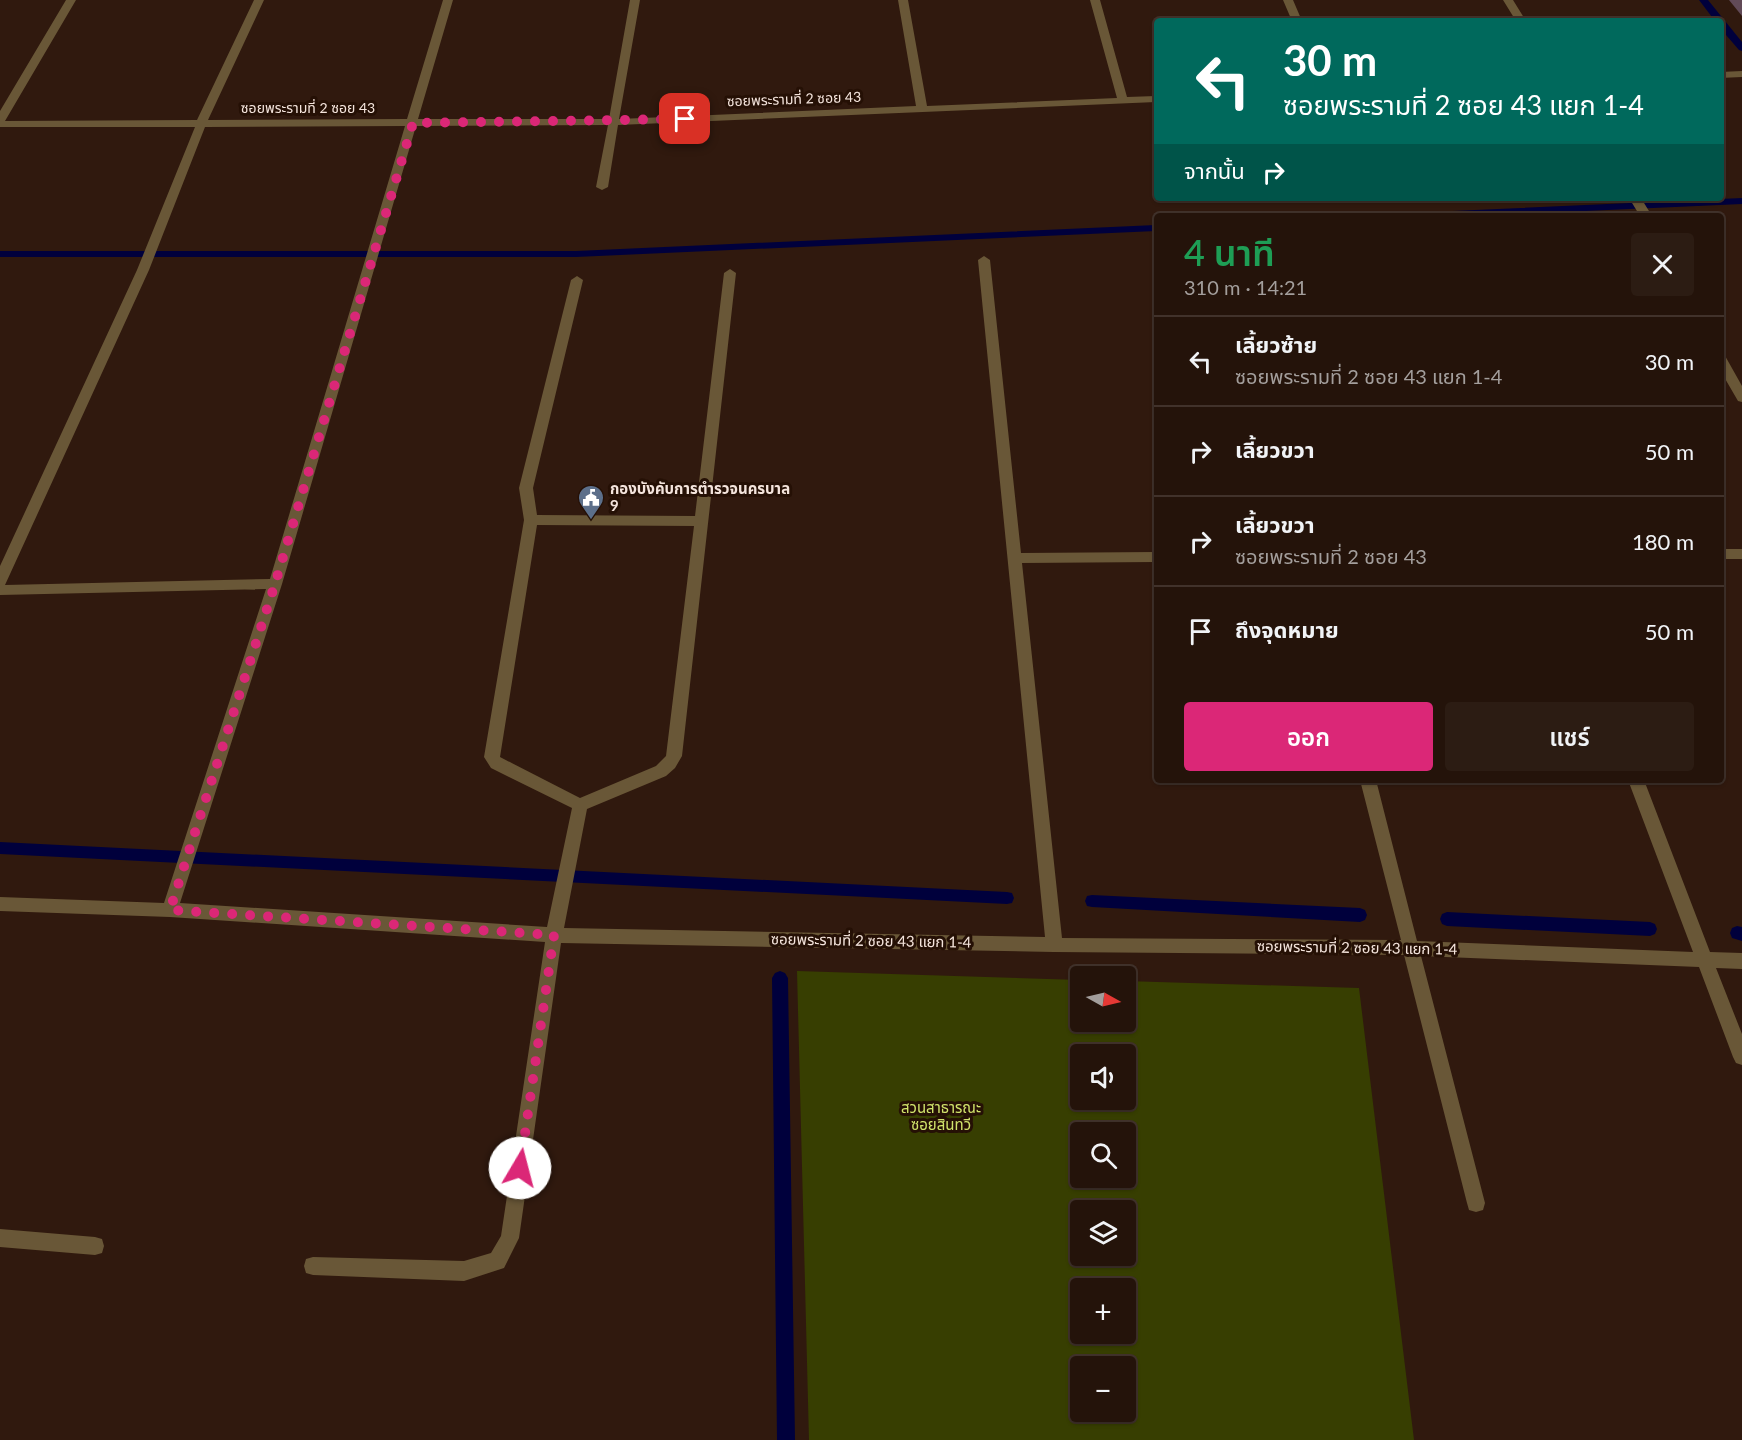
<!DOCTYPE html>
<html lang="th">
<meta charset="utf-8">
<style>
:root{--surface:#24130a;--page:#2c1c13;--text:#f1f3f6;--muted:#a39e9c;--line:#41322b;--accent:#db2777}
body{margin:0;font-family:Lato,"Noto Sans Thai",sans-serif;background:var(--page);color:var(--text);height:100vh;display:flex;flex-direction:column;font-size:22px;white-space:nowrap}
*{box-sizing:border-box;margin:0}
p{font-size:20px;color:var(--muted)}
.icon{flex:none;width:33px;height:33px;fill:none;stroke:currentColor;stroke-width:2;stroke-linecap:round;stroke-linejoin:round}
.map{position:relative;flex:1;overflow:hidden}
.details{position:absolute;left:1154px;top:213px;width:570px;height:570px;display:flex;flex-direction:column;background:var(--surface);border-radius:6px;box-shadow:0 2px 4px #0004,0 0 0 2px var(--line)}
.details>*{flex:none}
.hud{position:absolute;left:1154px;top:18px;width:570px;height:183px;border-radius:6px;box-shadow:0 2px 4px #0004,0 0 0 2px var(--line);background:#00695c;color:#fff;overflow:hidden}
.needle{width:39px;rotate:98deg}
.buttons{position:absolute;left:1070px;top:966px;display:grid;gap:12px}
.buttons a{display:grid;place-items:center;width:66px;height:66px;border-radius:6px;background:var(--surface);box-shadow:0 2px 4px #0004,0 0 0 2px var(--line);font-size:30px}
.pin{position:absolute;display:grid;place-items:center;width:51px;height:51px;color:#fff;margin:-26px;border-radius:12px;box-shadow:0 3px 9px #0006}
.me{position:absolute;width:66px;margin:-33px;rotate:8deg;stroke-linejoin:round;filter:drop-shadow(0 0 4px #0008)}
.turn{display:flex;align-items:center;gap:21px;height:126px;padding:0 30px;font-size:27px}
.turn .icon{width:78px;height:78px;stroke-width:2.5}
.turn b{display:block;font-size:42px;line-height:51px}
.then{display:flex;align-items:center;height:57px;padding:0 30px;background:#0003;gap:12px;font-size:22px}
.round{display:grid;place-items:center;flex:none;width:63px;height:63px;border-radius:6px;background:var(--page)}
.headline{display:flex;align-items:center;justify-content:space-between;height:102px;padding:0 30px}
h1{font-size:36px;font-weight:600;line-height:45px;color:#1e9e55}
.button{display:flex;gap:12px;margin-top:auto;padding:12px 30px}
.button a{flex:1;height:69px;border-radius:6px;background:var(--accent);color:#fff;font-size:24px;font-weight:600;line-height:69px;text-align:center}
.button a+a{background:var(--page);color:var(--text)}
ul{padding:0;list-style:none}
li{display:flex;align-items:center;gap:18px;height:90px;padding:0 30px;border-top:2px solid var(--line)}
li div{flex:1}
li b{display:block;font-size:22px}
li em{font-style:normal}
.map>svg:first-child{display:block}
.green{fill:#373e01;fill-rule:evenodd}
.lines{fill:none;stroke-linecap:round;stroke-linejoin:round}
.stream{fill:#00003c;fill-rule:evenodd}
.minor{fill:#695737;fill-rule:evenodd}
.wall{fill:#614a57}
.route{stroke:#db2777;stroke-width:10;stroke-dasharray:0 18}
.labels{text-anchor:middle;stroke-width:6;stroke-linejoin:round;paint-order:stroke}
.far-street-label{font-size:14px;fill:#f4e4dc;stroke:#251005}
.poi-label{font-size:15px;font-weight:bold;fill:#f4e4dc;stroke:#251005;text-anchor:start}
.street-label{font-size:15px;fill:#f4e4dc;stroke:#251005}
.park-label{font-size:15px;fill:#d1e36b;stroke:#251005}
</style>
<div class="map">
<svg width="1742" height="1440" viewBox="0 0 1742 1440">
<rect width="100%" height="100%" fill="#30190e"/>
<path class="green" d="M 797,971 L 1080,980 L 1080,1022 L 1125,1022 L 1125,981 L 1359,988 L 1414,1440 L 809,1440 ZM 1080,1054 L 1125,1054 L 1125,1100 L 1080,1100 ZM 1080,1132 L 1125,1132 L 1125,1178 L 1080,1178 ZM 1080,1210 L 1125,1210 L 1125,1256 L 1080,1256 ZM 1125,1288 L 1125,1334 L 1080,1334 L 1080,1288 ZM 1125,1366 L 1125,1412 L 1080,1412 L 1080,1366 Z"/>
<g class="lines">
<path class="stream" d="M 1699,0 L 1708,0 L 1742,42 L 1742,51 L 1739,50 L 1720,28 L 1720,21 L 1715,21 Z
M 1742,198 L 1742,204 L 1477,216 L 1403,216 L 1408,213 Z
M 1156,225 L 1156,231 L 576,257 L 0,257 L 0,251 L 576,251 Z
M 0,842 L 1007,892 L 1012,893 L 1014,898 L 1012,903 L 1007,904 L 0,854 Z
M 1092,895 L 1360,908 L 1365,910 L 1367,915 L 1365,920 L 1360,922 L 1092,907 L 1087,906 L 1085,901 L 1087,896 Z
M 1447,912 L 1650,922 L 1655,924 L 1657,929 L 1655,934 L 1650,936 L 1447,926 L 1442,924 L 1440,919 L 1442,914 Z
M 1737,926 L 1742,927 L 1742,941 L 1732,938 L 1730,933 L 1732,928 Z
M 780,971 L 785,973 L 788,978 L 795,1440 L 777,1440 L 772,978 L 775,973 Z"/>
<path class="minor" d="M 66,0 L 76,0 L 5,121 L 197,120 L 254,0 L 264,0 L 208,120 L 407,119 L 443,0 L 453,0 L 418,119 L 609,119 L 630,0 L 640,0 L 619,119 L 916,106 L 898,0 L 908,0 L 927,106 L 1117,98 L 1090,0 L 1100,0 L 1127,97 L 1156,96 L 1156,102 L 618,125 L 608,187 L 602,190 L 596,187 L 608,125 L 416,126 L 282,584 L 180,903 L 547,927 L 572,808 L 491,768 L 484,757 L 524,520 L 519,488 L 571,280 L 577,276 L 583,280 L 533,488 L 537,515 L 695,516 L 724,273 L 730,269 L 736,273 L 682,756 L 675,768 L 666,776 L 587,809 L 564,928 L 1045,937 L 978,260 L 984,256 L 990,260 L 1021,553 L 1156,552 L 1156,562 L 1022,563 L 1062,938 L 1401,940 L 1360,780 L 1376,780 L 1417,941 L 1693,952 L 1628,780 L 1644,780 L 1710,952 L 1742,953 L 1742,969 L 1716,968 L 1742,1034 L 1742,1065 L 1736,1063 L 1733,1057 L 1699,967 L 1421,956 L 1485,1203 L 1483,1210 L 1476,1212 L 1469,1210 L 1467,1203 L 1404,955 L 1054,952 L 561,943 L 519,1238 L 504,1268 L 464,1281 L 313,1275 L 306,1273 L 304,1266 L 306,1259 L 313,1257 L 464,1261 L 491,1253 L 501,1236 L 545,942 L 170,917 L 0,911 L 0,897 L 164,903 L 266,589 L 0,595 L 0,566 L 137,270 L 195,127 L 0,127 L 0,111 ZM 405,126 L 270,579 L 5,585 L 149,270 L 205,127 ZM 537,525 L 694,526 L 666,756 L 656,766 L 580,798 L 500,757 Z
M 1283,0 L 1293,0 L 1302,21 L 1292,21 Z
M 1503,0 L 1513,0 L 1526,21 L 1516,21 Z
M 1742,71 L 1742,77 L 1720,78 L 1720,72 Z
M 1629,198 L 1641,198 L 1652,216 L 1640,216 Z
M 1720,353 L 1724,354 L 1742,386 L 1742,402 L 1738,401 L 1720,370 Z
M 1720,549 L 1742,549 L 1742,559 L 1720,559 Z
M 0,1229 L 95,1237 L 102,1239 L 104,1246 L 102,1253 L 95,1255 L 0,1247 Z"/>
</g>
<path class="wall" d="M 1729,0 L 1742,0 L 1742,16 Z"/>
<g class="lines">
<path class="route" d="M 520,1168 L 554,935 L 170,910 L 275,584 L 413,123 L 685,119"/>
</g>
<defs>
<symbol id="civic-pin" viewBox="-11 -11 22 30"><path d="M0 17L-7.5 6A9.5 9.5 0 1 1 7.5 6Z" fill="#5c6f8a" stroke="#251005"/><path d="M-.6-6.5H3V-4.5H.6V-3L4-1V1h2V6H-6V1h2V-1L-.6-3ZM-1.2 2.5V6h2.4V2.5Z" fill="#fff"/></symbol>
</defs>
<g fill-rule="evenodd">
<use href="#civic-pin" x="576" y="483" width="30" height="40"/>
</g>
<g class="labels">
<g class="far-street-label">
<text transform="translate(794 99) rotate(-2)" y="5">ซอยพระรามที่ 2 ซอย 43</text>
<text x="308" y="113">ซอยพระรามที่ 2 ซอย 43</text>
</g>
<g class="poi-label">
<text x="610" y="494">กองบังคับการตำรวจนครบาล<tspan x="610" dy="17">9</tspan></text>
</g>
<g class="street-label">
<text transform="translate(871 941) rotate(1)" y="5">ซอยพระรามที่ 2 ซอย 43 แยก 1-4</text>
<text transform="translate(1357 948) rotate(1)" y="5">ซอยพระรามที่ 2 ซอย 43 แยก 1-4</text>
</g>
<g class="park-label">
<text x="941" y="1113">สวนสาธารณะ<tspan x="941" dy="17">ซอยสินทวี</tspan></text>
</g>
</g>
</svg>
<div class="buttons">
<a><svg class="needle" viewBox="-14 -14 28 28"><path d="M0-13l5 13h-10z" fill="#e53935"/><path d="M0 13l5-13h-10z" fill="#a39e9c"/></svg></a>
<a><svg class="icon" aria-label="sound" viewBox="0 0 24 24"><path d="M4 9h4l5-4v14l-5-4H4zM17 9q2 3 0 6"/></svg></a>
<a><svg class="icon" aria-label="search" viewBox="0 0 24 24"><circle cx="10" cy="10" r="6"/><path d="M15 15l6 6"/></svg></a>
<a><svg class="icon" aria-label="layers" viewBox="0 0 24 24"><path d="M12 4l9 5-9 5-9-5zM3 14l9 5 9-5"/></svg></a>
<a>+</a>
<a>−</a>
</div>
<div class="pin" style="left:685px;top:119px;background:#d93025"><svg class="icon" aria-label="arrive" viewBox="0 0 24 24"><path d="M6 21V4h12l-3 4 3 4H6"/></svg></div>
<svg class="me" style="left:520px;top:1168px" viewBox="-20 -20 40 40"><circle r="19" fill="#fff"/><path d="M0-13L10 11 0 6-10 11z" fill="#db2777"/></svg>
<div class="hud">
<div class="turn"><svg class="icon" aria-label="left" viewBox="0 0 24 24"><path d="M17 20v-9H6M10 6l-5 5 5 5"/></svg><div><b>30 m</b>ซอยพระรามที่ 2 ซอย 43 แยก 1-4</div></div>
<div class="then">จากนั้น<svg class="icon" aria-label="right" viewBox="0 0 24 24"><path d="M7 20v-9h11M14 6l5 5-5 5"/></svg></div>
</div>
<section class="details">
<div class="headline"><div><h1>4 นาที</h1><p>310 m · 14:21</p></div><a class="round"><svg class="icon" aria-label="close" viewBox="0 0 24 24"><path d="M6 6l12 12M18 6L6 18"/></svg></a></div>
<ul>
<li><svg class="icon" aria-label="left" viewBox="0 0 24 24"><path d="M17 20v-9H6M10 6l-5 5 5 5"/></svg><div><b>เลี้ยวซ้าย</b><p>ซอยพระรามที่ 2 ซอย 43 แยก 1-4</p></div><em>30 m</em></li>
<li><svg class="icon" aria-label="right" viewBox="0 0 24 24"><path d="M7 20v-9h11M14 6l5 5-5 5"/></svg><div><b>เลี้ยวขวา</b></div><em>50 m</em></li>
<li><svg class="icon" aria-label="right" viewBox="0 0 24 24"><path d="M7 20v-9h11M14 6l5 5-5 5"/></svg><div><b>เลี้ยวขวา</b><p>ซอยพระรามที่ 2 ซอย 43</p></div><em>180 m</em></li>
<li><svg class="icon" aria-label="arrive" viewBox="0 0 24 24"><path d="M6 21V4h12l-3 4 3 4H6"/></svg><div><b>ถึงจุดหมาย</b></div><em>50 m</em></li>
</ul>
<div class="button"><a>ออก</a><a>แชร์</a></div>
</section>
</div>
